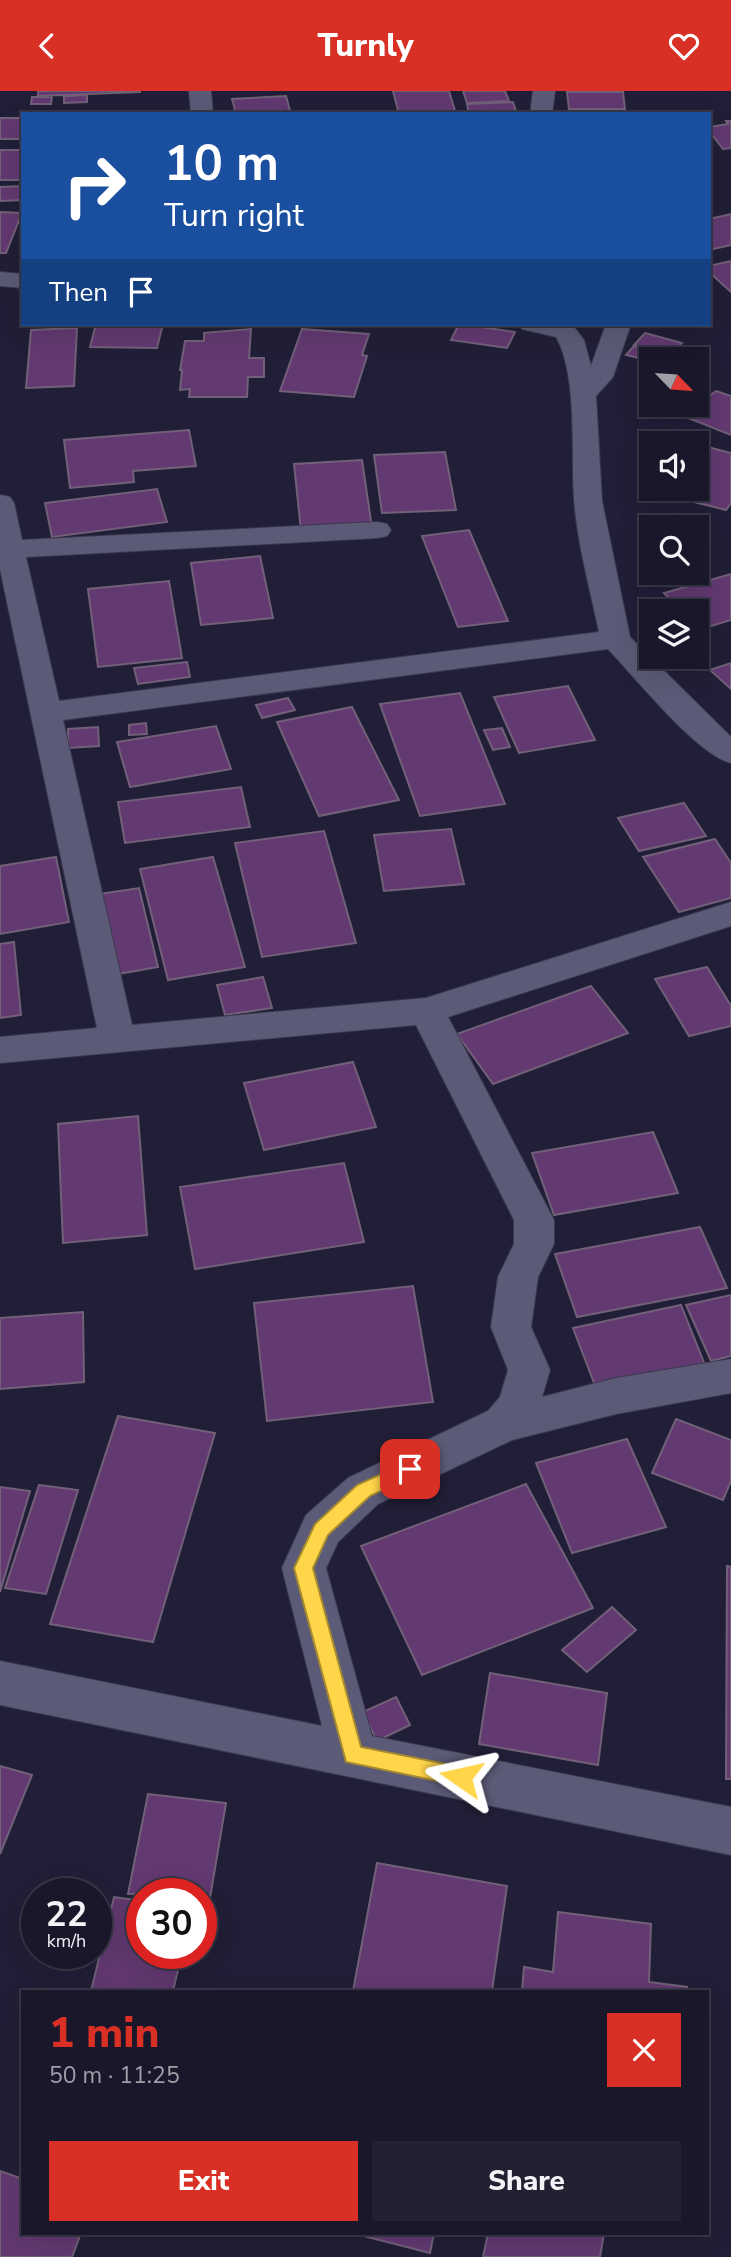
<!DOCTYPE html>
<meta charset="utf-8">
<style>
:root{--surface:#191729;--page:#222031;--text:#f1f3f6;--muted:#9f9fa8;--line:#373646;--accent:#d93025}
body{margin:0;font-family:"Nunito Sans",sans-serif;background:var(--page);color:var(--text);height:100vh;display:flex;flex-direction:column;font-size:26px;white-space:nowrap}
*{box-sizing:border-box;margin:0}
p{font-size:23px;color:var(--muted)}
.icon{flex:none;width:38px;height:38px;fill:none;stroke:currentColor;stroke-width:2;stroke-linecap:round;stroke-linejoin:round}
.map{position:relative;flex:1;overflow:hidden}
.drawer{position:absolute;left:21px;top:1899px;width:688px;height:245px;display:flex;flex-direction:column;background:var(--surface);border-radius:0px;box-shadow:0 7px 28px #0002,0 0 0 2px var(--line)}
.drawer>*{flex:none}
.hud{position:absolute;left:21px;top:21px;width:690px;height:214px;border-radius:0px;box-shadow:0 7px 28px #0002,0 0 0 2px var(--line);background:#1a4fa0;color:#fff;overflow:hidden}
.needle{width:46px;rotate:115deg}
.tools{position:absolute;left:639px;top:256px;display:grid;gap:14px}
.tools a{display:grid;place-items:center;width:70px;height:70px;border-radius:0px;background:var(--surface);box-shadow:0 7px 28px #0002,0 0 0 2px var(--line);font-size:35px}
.speed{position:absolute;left:21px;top:1787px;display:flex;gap:14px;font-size:35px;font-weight:700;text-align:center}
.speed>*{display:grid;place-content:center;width:91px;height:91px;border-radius:50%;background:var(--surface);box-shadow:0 7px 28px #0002,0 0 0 2px var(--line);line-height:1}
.speed small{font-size:18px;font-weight:400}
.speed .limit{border:10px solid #d22;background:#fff;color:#111}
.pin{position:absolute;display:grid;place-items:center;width:60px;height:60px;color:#fff;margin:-30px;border-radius:14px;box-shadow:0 4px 10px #0006}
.me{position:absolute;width:77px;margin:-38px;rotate:281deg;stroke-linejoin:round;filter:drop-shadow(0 0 5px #0008)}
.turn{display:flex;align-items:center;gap:24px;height:147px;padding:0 28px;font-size:32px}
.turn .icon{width:91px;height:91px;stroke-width:2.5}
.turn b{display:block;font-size:49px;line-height:60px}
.then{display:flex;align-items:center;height:66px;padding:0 28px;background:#0003;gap:14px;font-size:26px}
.round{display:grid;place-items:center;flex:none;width:74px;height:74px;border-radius:0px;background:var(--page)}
.overview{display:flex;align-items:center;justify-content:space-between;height:119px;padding:0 28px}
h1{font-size:42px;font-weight:800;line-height:52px;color:var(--accent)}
.button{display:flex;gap:14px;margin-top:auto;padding:14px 28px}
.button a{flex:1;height:80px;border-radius:0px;background:var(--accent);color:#fff;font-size:28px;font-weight:800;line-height:80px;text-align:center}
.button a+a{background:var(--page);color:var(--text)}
header{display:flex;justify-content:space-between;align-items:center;height:91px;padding:0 28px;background:var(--accent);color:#fff;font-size:32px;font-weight:800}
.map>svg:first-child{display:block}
.building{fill:#623971;stroke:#726079;stroke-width:2}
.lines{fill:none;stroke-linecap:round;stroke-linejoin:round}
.minor-casing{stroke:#3c3a4f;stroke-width:2}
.minor{fill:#5c5b77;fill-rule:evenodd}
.route{fill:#ffd54a;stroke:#a68a30;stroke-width:2}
</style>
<header><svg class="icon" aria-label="back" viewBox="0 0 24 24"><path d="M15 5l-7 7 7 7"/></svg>Turnly<svg class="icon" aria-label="heart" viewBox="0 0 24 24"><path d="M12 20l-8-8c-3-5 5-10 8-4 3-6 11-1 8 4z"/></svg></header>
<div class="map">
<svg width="731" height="2166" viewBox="0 0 731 2166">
<rect width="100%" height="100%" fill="#211f37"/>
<path class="building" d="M 38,0 L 140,0 L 140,1 L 38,5 Z
M 393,0 L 449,0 L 456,23 L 399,23 Z
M 463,0 L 505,0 L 509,10 L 467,12 Z
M 567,1 L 623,1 L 625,18 L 569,18 Z
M 87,4 L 87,11 L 64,12 L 64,5 Z
M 286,5 L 291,23 L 236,23 L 232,8 Z
M 32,6 L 52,6 L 51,13 L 31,13 Z
M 513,11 L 517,23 L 469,23 L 467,13 Z
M 0,27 L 23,27 L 23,48 L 0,48 Z
M 726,30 L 731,30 L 731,57 L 723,58 L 709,40 L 709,36 L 728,33 Z
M 0,59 L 23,59 L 23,89 L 0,89 Z
M 23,95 L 23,109 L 0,110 L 0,96 Z
M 0,121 L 22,122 L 6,162 L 0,162 Z
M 731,123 L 731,154 L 709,159 L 709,128 Z
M 731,170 L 731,201 L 709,181 L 709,175 Z
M 96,233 L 163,233 L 157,257 L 90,256 Z
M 459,233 L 515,241 L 507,257 L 451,249 Z
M 77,237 L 74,295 L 26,297 L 31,239 Z
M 251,238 L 249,267 L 264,267 L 264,286 L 248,286 L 247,306 L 189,306 L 190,298 L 180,299 L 182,279 L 180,279 L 185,250 L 204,250 L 204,242 Z
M 302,238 L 369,243 L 362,264 L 367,265 L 354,306 L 280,300 Z
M 645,242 L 682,252 L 670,264 L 634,254 Z
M 634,255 L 666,264 L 663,268 L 651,268 L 651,270 L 626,264 Z
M 716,300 L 731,305 L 731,344 L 683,325 Z
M 189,339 L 196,375 L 133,380 L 134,391 L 70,397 L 64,349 Z
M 700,354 L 731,362 L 731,412 L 726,419 L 666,404 L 670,397 L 696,397 L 696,359 Z
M 445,361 L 456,419 L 382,422 L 374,364 Z
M 362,369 L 372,437 L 301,440 L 294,373 Z
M 157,398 L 167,431 L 52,446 L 45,412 Z
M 469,439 L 508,530 L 458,536 L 422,445 Z
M 260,465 L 273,527 L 201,534 L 191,472 Z
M 731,483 L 731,529 L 698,539 L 696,520 L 680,520 L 664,502 Z
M 169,490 L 182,567 L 98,576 L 88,498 Z
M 187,571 L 190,586 L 138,593 L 134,577 Z
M 731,572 L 731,598 L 710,579 Z
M 568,595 L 595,649 L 519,662 L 494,606 Z
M 460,602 L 505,713 L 420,725 L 380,613 Z
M 288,607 L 295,619 L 262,627 L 256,614 Z
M 352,616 L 399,709 L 319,725 L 277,631 Z
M 146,632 L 147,643 L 129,644 L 129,634 Z
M 216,635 L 231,678 L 130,696 L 117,651 Z
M 98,636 L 99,655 L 68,657 L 68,638 Z
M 502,637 L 510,656 L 493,659 L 484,639 Z
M 241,696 L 250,736 L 125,752 L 118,711 Z
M 684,712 L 706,745 L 639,760 L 618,727 Z
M 451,738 L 464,793 L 384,800 L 374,744 Z
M 324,740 L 356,852 L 262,866 L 235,752 Z
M 715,748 L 731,772 L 731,807 L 679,821 L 643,766 Z
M 56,766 L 69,831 L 0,843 L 0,775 Z
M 213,766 L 245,876 L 168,889 L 140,778 Z
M 139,797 L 158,876 L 118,883 L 99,803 Z
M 14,851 L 21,924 L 0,927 L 0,853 Z
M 707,876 L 731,915 L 731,935 L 689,945 L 655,888 Z
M 263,886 L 272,917 L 225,924 L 217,894 Z
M 591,895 L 628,942 L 493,993 L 457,943 Z
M 353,971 L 376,1036 L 264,1059 L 244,992 Z
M 138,1025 L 147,1144 L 63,1152 L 58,1033 Z
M 653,1041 L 678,1102 L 554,1124 L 532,1062 Z
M 344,1072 L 364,1151 L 195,1178 L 180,1096 Z
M 700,1136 L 727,1197 L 577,1226 L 555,1163 Z
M 413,1195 L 433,1311 L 267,1330 L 254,1212 Z
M 731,1204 L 731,1265 L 711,1270 L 686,1214 Z
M 681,1214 L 705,1274 L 596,1297 L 573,1237 Z
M 83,1221 L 84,1291 L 0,1298 L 0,1227 Z
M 118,1325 L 215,1342 L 153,1551 L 50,1533 Z
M 676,1328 L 731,1349 L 731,1390 L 723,1409 L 652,1382 Z
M 627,1348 L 666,1436 L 572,1462 L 536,1372 Z
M 526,1393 L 593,1517 L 422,1584 L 361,1455 Z
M 39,1394 L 78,1399 L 46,1503 L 5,1497 Z
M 0,1396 L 30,1400 L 0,1501 Z
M 727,1475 L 731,1476 L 731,1688 L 726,1688 Z
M 612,1516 L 636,1539 L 587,1581 L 562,1559 Z
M 490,1582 L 607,1602 L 598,1674 L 479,1653 Z
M 396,1606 L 410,1634 L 377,1650 L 363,1621 Z
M 0,1675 L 32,1684 L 0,1763 Z
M 148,1703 L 226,1712 L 209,1813 L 201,1812 L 201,1802 L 128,1803 Z
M 377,1772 L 507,1795 L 492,1900 L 353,1900 Z
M 114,1806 L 142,1810 L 142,1862 L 182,1862 L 173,1900 L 91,1900 Z
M 558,1821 L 651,1833 L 649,1891 L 687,1896 L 687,1900 L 522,1900 L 524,1876 L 553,1881 Z
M 0,2080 L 23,2088 L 23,2142 L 81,2142 L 72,2166 L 0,2166 Z
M 352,2142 L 434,2142 L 430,2162 Z
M 488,2142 L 604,2142 L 600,2166 L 483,2166 Z"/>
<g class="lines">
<defs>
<path id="minor" d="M 189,0 L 211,0 L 213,23 L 191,23 Z
M 533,0 L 555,0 L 552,23 L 530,23 Z
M 0,181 L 23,183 L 23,197 L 0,195 Z
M 518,233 L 562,233 L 574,236 L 584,249 L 591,275 L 606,233 L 631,233 L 613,286 L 596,305 L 602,410 L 630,546 L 731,646 L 731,672 C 696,663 635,586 608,558 L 63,629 L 132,934 L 426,907 L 731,811 L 731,835 L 448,926 L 554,1129 L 554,1153 L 538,1186 L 531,1236 L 550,1279 L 542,1306 L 616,1287 L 731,1268 L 731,1302 L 616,1323 L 512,1349 L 378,1413 L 338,1451 L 326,1477 L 372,1645 L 731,1716 L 731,1764 L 0,1614 L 0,1570 L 322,1635 L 282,1477 L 306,1424 L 348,1387 L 488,1320 L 500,1306 L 508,1279 L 491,1236 L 498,1186 L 514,1153 L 514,1129 L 416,934 L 0,972 L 0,946 L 97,937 L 0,478 L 0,404 L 10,406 L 14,412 L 22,449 L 377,431 L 387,433 L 391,439 L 387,445 L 377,447 L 26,466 L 59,610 L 599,541 C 590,497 577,452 574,407 C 571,363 578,284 556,246 L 522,238 Z"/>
</defs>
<use href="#minor" class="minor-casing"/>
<use href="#minor" class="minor"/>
</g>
<path class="route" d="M 410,1370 L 416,1372 L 419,1378 L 416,1383 L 370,1405 L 328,1444 L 313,1477 L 361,1656 L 461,1676 L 468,1679 L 471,1686 L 468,1692 L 461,1695 L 346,1671 L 294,1477 L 315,1433 L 357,1394 Z"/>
</svg>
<div class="tools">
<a><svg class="needle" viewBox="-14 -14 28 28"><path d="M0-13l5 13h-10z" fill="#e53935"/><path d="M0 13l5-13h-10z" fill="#9f9fa8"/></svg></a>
<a><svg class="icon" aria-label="sound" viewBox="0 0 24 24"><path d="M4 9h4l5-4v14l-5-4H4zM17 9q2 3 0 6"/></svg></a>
<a><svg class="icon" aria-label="search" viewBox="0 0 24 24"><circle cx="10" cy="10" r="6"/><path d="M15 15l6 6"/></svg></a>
<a><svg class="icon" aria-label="layers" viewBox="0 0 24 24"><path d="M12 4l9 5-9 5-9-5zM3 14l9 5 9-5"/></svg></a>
</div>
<div class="speed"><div>22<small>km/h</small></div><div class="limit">30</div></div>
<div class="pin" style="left:410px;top:1378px;background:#d93025"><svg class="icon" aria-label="arrive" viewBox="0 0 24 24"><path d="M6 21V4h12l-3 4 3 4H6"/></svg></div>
<svg class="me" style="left:461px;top:1686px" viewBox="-20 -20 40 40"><path d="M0-17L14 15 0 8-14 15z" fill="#ffd54a" stroke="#fff" stroke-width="4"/></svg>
<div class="hud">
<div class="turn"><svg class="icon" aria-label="right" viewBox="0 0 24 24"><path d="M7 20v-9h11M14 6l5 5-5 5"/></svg><div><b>10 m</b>Turn right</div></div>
<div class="then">Then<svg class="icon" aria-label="arrive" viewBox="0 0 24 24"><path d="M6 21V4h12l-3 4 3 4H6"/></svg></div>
</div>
<section class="drawer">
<div class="overview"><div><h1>1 min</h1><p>50 m · 11:25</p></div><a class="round" style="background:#d93025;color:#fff"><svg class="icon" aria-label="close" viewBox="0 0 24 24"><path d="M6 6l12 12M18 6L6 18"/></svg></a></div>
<div class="button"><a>Exit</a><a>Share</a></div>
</section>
</div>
